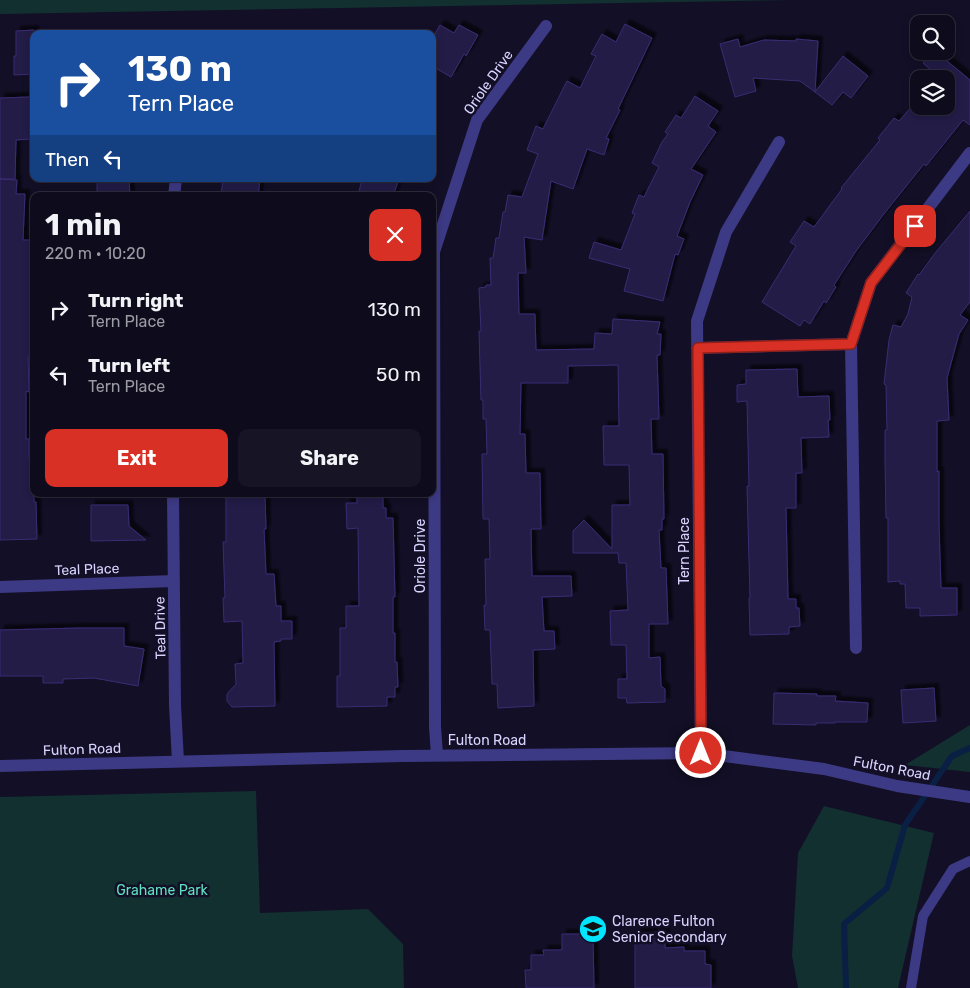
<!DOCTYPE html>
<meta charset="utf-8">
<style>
:root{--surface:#0e0b1c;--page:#171425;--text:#f1f3f6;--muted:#9b9ba3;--line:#2e2b3b;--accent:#d93025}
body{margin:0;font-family:Rubik,sans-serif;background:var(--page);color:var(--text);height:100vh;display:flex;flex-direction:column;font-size:19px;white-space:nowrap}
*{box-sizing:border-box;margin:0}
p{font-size:16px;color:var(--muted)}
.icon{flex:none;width:28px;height:28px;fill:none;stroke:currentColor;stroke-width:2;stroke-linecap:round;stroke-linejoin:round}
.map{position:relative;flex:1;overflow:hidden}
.details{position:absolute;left:30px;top:192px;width:406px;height:305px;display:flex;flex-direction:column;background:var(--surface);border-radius:10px;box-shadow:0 2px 8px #0003,0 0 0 1px var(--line)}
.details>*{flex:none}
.banner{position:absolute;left:30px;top:30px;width:406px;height:152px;border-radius:10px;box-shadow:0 2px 8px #0003,0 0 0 1px var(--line);background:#1a4fa0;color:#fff;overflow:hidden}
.buttons{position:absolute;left:910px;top:15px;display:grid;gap:10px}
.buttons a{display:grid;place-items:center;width:45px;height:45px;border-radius:10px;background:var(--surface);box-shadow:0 2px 8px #0003,0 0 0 1px var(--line);font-size:25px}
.pin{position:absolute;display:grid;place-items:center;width:42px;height:42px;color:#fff;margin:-21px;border-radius:10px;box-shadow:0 2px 8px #0006}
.me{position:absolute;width:55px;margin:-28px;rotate:0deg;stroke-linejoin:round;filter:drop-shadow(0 0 4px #0008)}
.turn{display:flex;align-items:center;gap:18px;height:105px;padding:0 15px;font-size:22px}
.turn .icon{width:65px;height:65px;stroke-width:2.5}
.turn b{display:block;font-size:35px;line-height:42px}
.then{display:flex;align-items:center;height:48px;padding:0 15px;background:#0003;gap:10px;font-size:19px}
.round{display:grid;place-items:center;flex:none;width:52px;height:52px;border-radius:10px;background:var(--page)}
.summary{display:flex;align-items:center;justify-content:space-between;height:85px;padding:0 15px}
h1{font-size:30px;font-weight:700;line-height:38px}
.cta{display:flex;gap:10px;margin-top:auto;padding:10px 15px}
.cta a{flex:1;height:58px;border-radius:10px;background:var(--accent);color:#fff;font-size:20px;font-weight:700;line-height:58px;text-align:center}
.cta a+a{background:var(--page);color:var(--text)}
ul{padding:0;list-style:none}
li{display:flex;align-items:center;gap:15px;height:65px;padding:0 15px}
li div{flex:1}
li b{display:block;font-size:19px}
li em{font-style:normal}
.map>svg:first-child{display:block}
.green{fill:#12302f}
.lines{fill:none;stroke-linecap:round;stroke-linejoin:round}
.stream{stroke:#0a1f44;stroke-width:6}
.building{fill:#241b47;stroke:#3b2d73;filter:url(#shadow)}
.service{stroke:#3d3a85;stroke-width:10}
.minor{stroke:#3d3a85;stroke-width:12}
.tertiary{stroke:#3d3a85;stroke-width:12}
.route-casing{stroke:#8d1f18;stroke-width:12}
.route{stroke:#d93025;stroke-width:9}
.labels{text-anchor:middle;stroke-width:5;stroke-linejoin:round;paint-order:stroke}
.street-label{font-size:14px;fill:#d9d4ff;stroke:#130f26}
.park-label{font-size:14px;fill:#5fe0c0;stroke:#130f26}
.poi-label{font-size:14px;fill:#d9d4ff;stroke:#130f26;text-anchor:start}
</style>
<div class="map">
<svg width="970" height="988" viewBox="0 0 970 988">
<defs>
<filter id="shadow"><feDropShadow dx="4.5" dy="-4.5" stdDeviation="1" flood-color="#0009"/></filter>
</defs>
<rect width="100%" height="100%" fill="#130f26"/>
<path class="green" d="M 0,0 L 794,0 L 0,14 Z
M 970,725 L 970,772 L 905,765 Z
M 256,791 L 260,913 L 368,909 L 403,944 L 404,988 L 0,988 L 0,797 Z
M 824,806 L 934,833 L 898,988 L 798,988 L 792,956 L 798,853 Z"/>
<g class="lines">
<path class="stream" d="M 846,988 L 844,924 L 887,888 L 905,825 L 952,756 L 970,748"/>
</g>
<path class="building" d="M 625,24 L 652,38 L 618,109 L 620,110 L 606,138 L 609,139 L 604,155 L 587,149 L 573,189 L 551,181 L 542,240 L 524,237 L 526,273 L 518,273 L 519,314 L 535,314 L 536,350 L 594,349 L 595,333 L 612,334 L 613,319 L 660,322 L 657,334 L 661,334 L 660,355 L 657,355 L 659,419 L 651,419 L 652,454 L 663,454 L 664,519 L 662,519 L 662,530 L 659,530 L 661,568 L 666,568 L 668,624 L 649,624 L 649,658 L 660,657 L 661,686 L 665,689 L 665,702 L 627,703 L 626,698 L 618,698 L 618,679 L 627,679 L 626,645 L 611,645 L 610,611 L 628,610 L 626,563 L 619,563 L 618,553 L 573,553 L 573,531 L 584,520 L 612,549 L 612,505 L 630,505 L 629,465 L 604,465 L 603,426 L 619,426 L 618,365 L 568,366 L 568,383 L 521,383 L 520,434 L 525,434 L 526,473 L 540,473 L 541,529 L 531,529 L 532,576 L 571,576 L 572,596 L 542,597 L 544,631 L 554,631 L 555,649 L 533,650 L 534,706 L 498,708 L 497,684 L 492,684 L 490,630 L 485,630 L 484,605 L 486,605 L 485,559 L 490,559 L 489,519 L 483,519 L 482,454 L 487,454 L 486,419 L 483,419 L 483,400 L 481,400 L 479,331 L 481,331 L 479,288 L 486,287 L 486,285 L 491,285 L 490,258 L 493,258 L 496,238 L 499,238 L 503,212 L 505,212 L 508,195 L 522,197 L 538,154 L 527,150 L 536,126 L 543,129 L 567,81 L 580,88 L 596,56 L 591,54 L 602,34 L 616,42 Z
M 440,25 L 454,33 L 459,25 L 478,35 L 466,56 L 464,54 L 451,77 L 432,66 L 432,39 Z
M 34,30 L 34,74 L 14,75 L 14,56 L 16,56 L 16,31 Z
M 738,39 L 740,47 L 764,40 L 796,41 L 796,39 L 818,41 L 815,92 L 800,81 L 753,78 L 756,91 L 735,97 L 720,44 Z
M 933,51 L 935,51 L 970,80 L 970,125 L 963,120 L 926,166 L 924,164 L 883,215 L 856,251 L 834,285 L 836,287 L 826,303 L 824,301 L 810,324 L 804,320 L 800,326 L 762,302 L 796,246 L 790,242 L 804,221 L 814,227 L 842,189 L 841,188 L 880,140 L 878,138 L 894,118 L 899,121 L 919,98 L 919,106 L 946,106 L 946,79 L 924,79 L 931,70 L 923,63 Z
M 843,56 L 868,76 L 851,98 L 843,92 L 832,105 L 815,92 Z
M 695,96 L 718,111 L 708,126 L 716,132 L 691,169 L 703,175 L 690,202 L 677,236 L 684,239 L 678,255 L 675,254 L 663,301 L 624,291 L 630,269 L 589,258 L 594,242 L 621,250 L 635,214 L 632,213 L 639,195 L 644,197 L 659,167 L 652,163 L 662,142 L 668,134 L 665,132 L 676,115 L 681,118 Z
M 30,97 L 31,139 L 16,140 L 15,179 L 0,179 L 0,98 Z
M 0,179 L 17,180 L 16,194 L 25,194 L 23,240 L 32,240 L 32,255 L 34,255 L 34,356 L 28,356 L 29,392 L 26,391 L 26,439 L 29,439 L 29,459 L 34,459 L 34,502 L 36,502 L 37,539 L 0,540 Z
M 97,179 L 129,179 L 130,196 L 97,196 Z
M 223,179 L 260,179 L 258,196 L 221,195 Z
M 362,179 L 399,179 L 393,196 L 358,196 Z
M 970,211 L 970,302 L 960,315 L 968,320 L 959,334 L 947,378 L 949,420 L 937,421 L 937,472 L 939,471 L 939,525 L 941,588 L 957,588 L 957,615 L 920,616 L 920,608 L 906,608 L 905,584 L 900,584 L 900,581 L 888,582 L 888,518 L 886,518 L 885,460 L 885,430 L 887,430 L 886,385 L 884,384 L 889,340 L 893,325 L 901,327 L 908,314 L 912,297 L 906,293 L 918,274 L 919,275 L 936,252 Z
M 797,369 L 798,397 L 829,396 L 830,420 L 828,420 L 829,437 L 801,438 L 802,473 L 796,473 L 796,508 L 786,508 L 788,598 L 789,599 L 796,599 L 796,608 L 799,608 L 800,626 L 789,627 L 789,634 L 750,635 L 749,598 L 750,598 L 747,486 L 749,486 L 747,401 L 737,402 L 737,385 L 746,384 L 746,370 Z
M 226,494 L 265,494 L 266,529 L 264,529 L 266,574 L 274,574 L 276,606 L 281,606 L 281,621 L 292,621 L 292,639 L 281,639 L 281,641 L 274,642 L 275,706 L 232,707 L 227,701 L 227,694 L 236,684 L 235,664 L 243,663 L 242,621 L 224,622 L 223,598 L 225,598 L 223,542 L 226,542 Z
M 357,494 L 383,494 L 383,508 L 386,508 L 386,518 L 393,518 L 395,597 L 393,597 L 393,633 L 395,633 L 395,662 L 397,662 L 398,687 L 395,687 L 395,697 L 387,697 L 387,706 L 337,707 L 337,676 L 340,676 L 340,628 L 346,628 L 346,606 L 359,606 L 358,528 L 347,529 L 346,503 L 357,503 Z
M 91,505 L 128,505 L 129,526 L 146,540 L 91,541 Z
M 80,628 L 124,628 L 124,646 L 144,649 L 138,686 L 94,678 L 63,679 L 63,683 L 43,683 L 43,676 L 0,676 L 0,630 Z
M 934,688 L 936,721 L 903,723 L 901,690 Z
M 774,693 L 817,694 L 817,696 L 836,696 L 835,701 L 868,703 L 867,722 L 835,722 L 835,723 L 816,723 L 816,725 L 773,724 Z
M 665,932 L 665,948 L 684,947 L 684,951 L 705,951 L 705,964 L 711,965 L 711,988 L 635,988 L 635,933 Z
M 562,934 L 593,934 L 594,988 L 526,988 L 525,970 L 531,970 L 531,955 L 544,955 L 543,950 L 562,950 Z"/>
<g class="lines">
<path class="service" d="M 911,988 L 923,916 L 953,869 L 970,861"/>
<path class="minor" d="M 174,196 L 176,179
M 697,348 L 851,344
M 173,494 L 175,705 L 178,761
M 0,587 L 174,581
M 856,648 L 851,344 L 871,283 L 970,153
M 701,753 L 697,321 L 726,232 L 779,142
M 437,755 L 435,727 L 434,252 L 477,120 L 546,26"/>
<path class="tertiary" d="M 0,766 L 403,756 L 701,753 L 824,769 L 897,786 L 970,797"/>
</g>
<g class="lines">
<defs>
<path id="route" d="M 701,753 L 698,348 L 851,344 L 871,283 L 915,226"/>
</defs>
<use href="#route" class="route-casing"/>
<use href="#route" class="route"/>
</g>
<defs>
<symbol id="school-disc" viewBox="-11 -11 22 22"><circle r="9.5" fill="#00e5ff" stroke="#130f26"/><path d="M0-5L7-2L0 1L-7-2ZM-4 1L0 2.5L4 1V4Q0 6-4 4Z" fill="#111"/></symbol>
</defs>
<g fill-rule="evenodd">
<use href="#school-disc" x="577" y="913" width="32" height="32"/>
</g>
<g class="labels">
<g class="street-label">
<text transform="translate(488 82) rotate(-55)" y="5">Oriole Drive</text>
<text transform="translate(684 551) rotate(-90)" y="5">Tern Place</text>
<text transform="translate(420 556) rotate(-90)" y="5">Oriole Drive</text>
<text transform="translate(87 569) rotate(-2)" y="5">Teal Place</text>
<text transform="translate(160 628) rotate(-91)" y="5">Teal Drive</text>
<text x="487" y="745">Fulton Road</text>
<text transform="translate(82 749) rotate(-2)" y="5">Fulton Road</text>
<text transform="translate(892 768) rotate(11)" y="5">Fulton Road</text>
</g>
<g class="park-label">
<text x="162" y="895">Grahame Park</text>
</g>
<g class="poi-label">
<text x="612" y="926">Clarence Fulton<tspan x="612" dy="16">Senior Secondary</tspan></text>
</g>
</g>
</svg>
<div class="buttons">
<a><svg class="icon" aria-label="search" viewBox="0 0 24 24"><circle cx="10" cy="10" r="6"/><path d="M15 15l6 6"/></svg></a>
<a><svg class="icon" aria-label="layers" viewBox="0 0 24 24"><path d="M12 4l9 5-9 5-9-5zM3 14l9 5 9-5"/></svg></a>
</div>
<div class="pin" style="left:915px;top:226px;background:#d93025"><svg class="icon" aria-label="arrive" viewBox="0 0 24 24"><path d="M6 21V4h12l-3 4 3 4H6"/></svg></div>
<svg class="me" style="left:701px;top:753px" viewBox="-20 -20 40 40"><circle r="17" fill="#d93025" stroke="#fff" stroke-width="3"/><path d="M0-11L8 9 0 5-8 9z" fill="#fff"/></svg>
<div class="banner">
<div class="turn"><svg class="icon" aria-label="right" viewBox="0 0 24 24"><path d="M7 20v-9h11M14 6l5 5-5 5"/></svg><div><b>130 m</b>Tern Place</div></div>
<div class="then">Then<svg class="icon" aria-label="left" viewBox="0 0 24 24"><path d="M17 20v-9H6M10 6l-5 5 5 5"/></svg></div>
</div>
<section class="details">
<div class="summary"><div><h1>1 min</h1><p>220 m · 10:20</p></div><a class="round" style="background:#d93025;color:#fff"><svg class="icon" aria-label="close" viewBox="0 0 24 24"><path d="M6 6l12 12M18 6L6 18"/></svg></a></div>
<ul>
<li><svg class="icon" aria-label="right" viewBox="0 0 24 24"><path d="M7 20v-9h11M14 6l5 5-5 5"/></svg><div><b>Turn right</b><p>Tern Place</p></div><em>130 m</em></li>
<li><svg class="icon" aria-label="left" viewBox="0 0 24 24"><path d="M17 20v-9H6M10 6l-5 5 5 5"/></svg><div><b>Turn left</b><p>Tern Place</p></div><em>50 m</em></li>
</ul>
<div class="cta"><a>Exit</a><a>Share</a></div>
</section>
</div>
